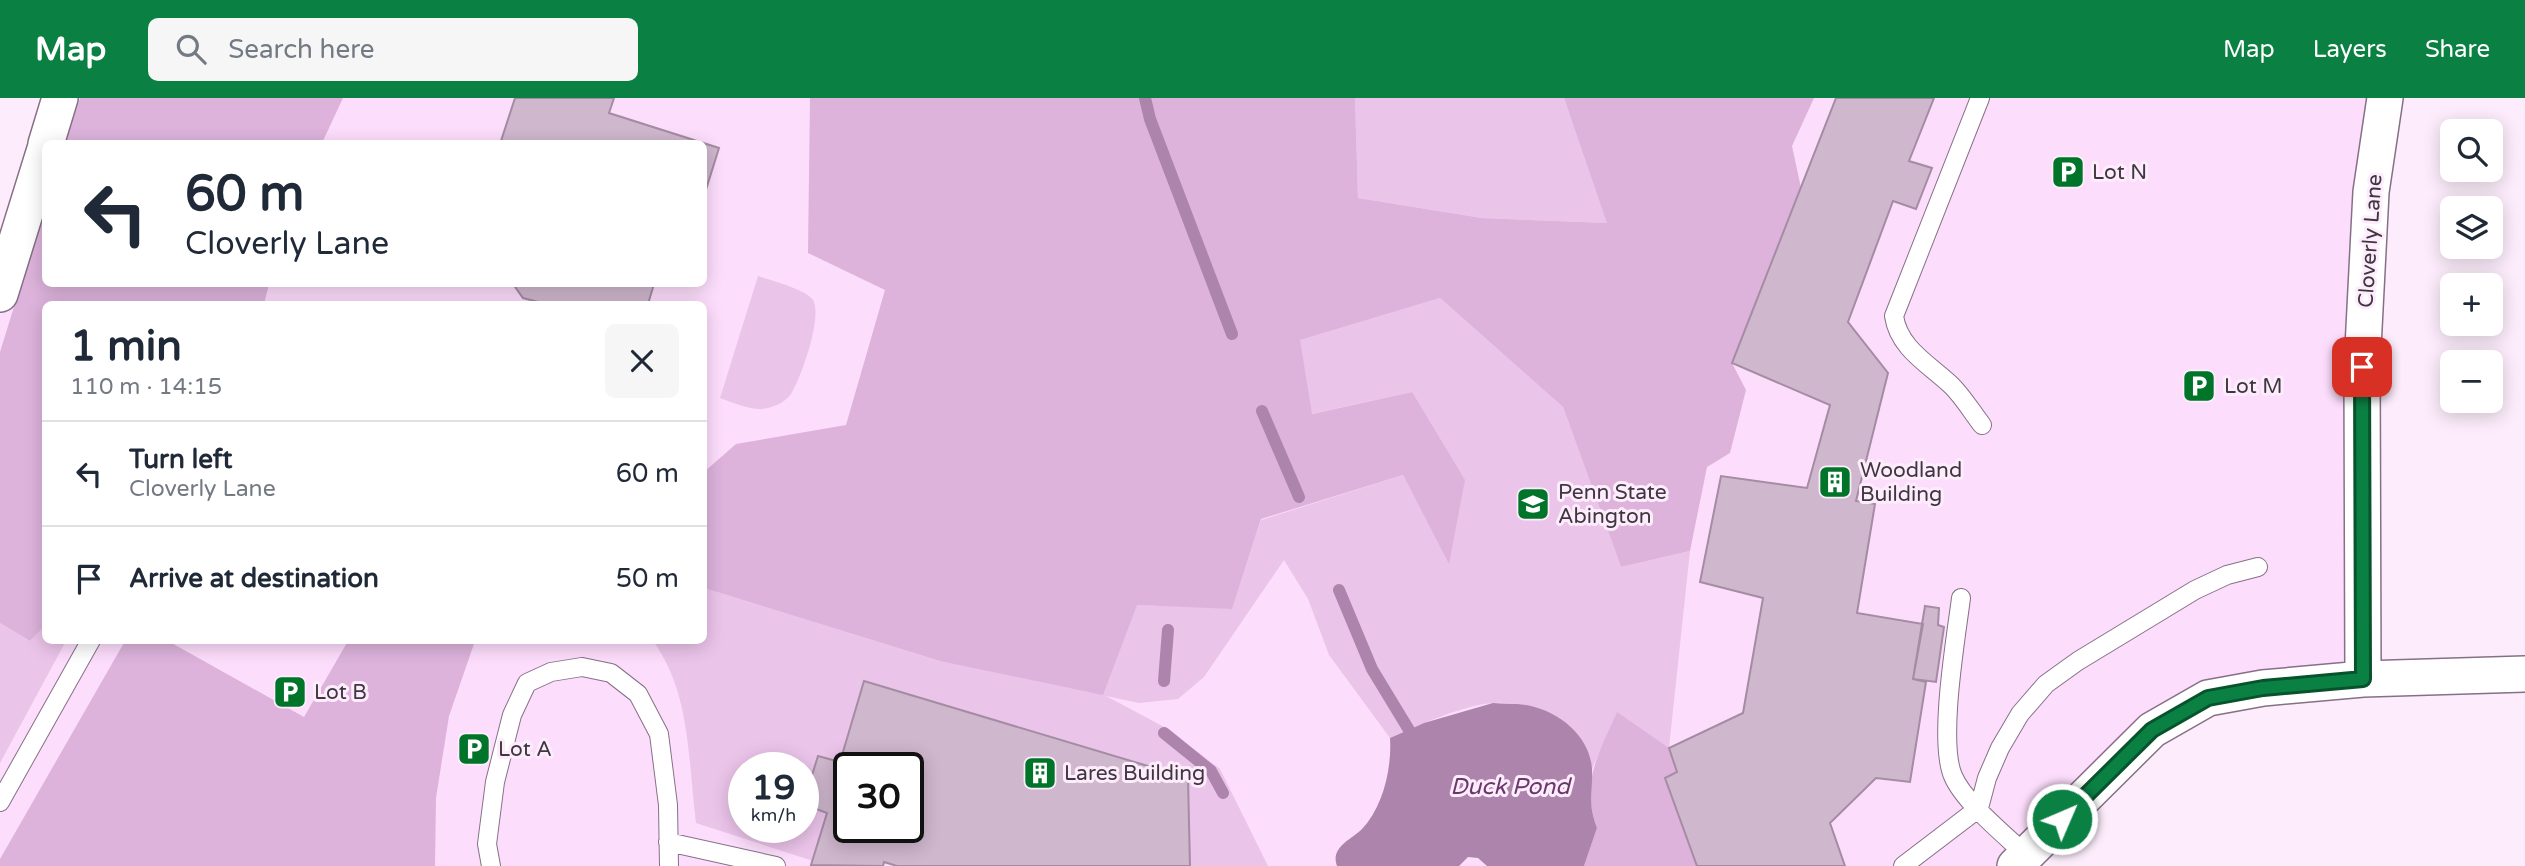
<!DOCTYPE html>
<meta charset="utf-8">
<style>
:root{--surface:#fff;--page:#f6f6f7;--text:#1f2937;--muted:#747a83;--line:#e0e1e3;--accent:#0b8043}
body{margin:0;font-family:"Varela Round",sans-serif;background:var(--page);color:var(--text);height:100vh;display:flex;flex-direction:column;font-size:26px;white-space:nowrap}
*{box-sizing:border-box;margin:0}
p{font-size:23px;color:var(--muted)}
.icon{flex:none;width:38px;height:38px;fill:none;stroke:currentColor;stroke-width:2;stroke-linecap:round;stroke-linejoin:round}
.map{position:relative;flex:1;overflow:hidden}
.drawer{position:absolute;left:42px;top:203px;width:665px;height:343px;display:flex;flex-direction:column;background:var(--surface);border-radius:10px;box-shadow:0 4px 18px #0003}
.drawer>*{flex:none}
.top-card{position:absolute;left:42px;top:42px;width:665px;height:147px;border-radius:10px;box-shadow:0 4px 18px #0003;background:#fff;color:var(--text);overflow:hidden}
.tools{position:absolute;left:2440px;top:21px;display:grid;gap:14px}
.tools a{display:grid;place-items:center;width:63px;height:63px;border-radius:10px;background:var(--surface);box-shadow:0 4px 18px #0003;font-size:35px}
.speed{position:absolute;left:728px;top:654px;display:flex;gap:14px;font-size:35px;font-weight:700;text-align:center}
.speed>*{display:grid;place-content:center;width:91px;height:91px;border-radius:50%;background:var(--surface);box-shadow:0 4px 18px #0003;line-height:1}
.speed small{font-size:18px;font-weight:400}
.speed .limit{border:4px solid #111;border-radius:10px;background:#fff;color:#111}
.pin{position:absolute;display:grid;place-items:center;width:60px;height:60px;color:#fff;margin:-30px;border-radius:14px;box-shadow:0 4px 10px #0006}
.me{position:absolute;width:77px;margin:-38px;rotate:45deg;stroke-linejoin:round;filter:drop-shadow(0 0 5px #0008)}
.turn{display:flex;align-items:center;gap:24px;height:147px;padding:0 28px;font-size:32px}
.turn .icon{width:91px;height:91px;stroke-width:2.5}
.turn b{display:block;font-size:49px;line-height:60px}
.round{display:grid;place-items:center;flex:none;width:74px;height:74px;border-radius:10px;background:var(--page)}
.overview{display:flex;align-items:center;justify-content:space-between;height:119px;padding:0 28px}
h1{font-size:42px;font-weight:700;line-height:52px}
ul{padding:0;list-style:none}
li{display:flex;align-items:center;gap:21px;height:105px;padding:0 28px;border-top:2px solid var(--line)}
li div{flex:1}
li b{display:block;font-size:26px}
li em{font-style:normal}
header{display:flex;align-items:center;gap:42px;box-sizing:border-box;height:98px;padding:0 35px;background:var(--accent);color:#fff}
header strong{font-size:33px}
nav{display:flex;gap:38px;margin-inline-start:auto;font-size:24px}
.search{width:490px;height:63px;background:var(--page);display:flex;align-items:center;gap:18px;box-sizing:border-box;padding:0 24px;border-radius:10px;color:var(--muted);font-size:26px}
.map>svg:first-child{display:block}
.built{fill:#fdddfc;fill-rule:evenodd}
.green{fill:#ebc4ea}
.forest{fill:#ddb3dc}
.water{fill:#ad85ac}
.lines{fill:none;stroke-linecap:round;stroke-linejoin:round}
.stream{stroke:#ad85ac;stroke-width:12}
.building{fill:#cfb7ce;stroke:#a48ca3;stroke-width:2;fill-rule:evenodd}
.lane-casing{stroke:#867086;stroke-width:20}
.street-casing{stroke:#867086;stroke-width:38}
.lane{stroke:#fff;stroke-width:18}
.street{stroke:#fff;stroke-width:35}
.route-casing{stroke:#07532c;stroke-width:18}
.route{stroke:#0b8043;stroke-width:12}
.labels{text-anchor:middle;stroke-width:6;stroke-linejoin:round;paint-order:stroke}
.poi-label{font-size:21px;fill:#403640;stroke:#fdedfc;text-anchor:start}
.street-label{font-size:21px;fill:#403640;stroke:#fdedfc}
.water-label{font-size:23px;font-style:italic;fill:#6a376a;stroke:#fdedfc}
</style>
<header>
<strong>Map</strong>
<div class="search"><svg class="icon" aria-label="search" viewBox="0 0 24 24"><circle cx="10" cy="10" r="6"/><path d="M15 15l6 6"/></svg>Search here</div>
<nav><a>Map</a><a>Layers</a><a>Share</a></nav>
</header>
<div class="map">
<svg width="2525" height="768" viewBox="0 0 2525 768">
<rect width="100%" height="100%" fill="#fdedfc"/>
<path class="built" d="M 60,0 L 2385,0 L 2363,581 L 2208,600 L 2015,768 L 0,768 L 0,196 L 45,48 L 46,186 L 704,186 L 704,46 L 46,45 ZM 46,206 L 704,206 L 704,542 L 46,542 ZM 744,670 L 803,670 L 803,730 L 744,730 ZM 849,670 L 908,670 L 908,730 L 849,730 Z"/>
<path class="green" d="M 1355,0 L 1564,0 L 1608,125 L 1482,120 L 1358,100 Z
M 758,178 C 772,183 805,191 813,202 C 823,218 801,280 791,296 C 786,303 777,308 768,310 C 753,314 734,305 720,300 Z
M 1440,200 L 1563,309 L 1621,469 L 1690,453 L 1669,650 L 1617,615 L 1592,671 C 1585,623 1539,603 1494,605 C 1463,607 1419,627 1390,640 L 1329,557 L 1308,501 L 1284,462 L 1204,579 L 1178,601 L 1139,605 L 1106,598 L 1168,631 L 1220,671 L 1268,768 L 1190,768 L 1188,680 L 840,664 L 818,658 L 803,706 L 803,670 L 744,670 L 744,730 L 803,730 L 803,708 L 827,715 L 813,763 L 696,725 C 688,663 691,595 653,543 L 704,542 L 704,490 L 940,563 L 1137,507 L 1232,510 L 1261,422 L 1403,377 L 1449,465 L 1412,294 L 1311,316 L 1299,242 Z
M 0,525 L 30,543 L 45,528 L 46,542 L 66,543 L 0,665 Z"/>
<path class="forest" d="M 80,0 L 343,0 L 322,45 L 65,45 Z
M 810,0 L 1355,0 L 1358,100 L 1482,120 L 1607,125 L 1564,0 L 1814,0 L 1792,48 L 1801,90 L 1732,265 L 1746,292 L 1730,355 L 1707,369 L 1690,453 L 1621,469 L 1563,309 L 1440,200 L 1300,242 L 1312,316 L 1412,294 L 1465,382 L 1449,466 L 1403,377 L 1261,421 L 1232,511 L 1137,507 L 1103,597 L 940,563 L 704,490 L 704,374 L 736,346 L 846,327 L 885,192 L 808,155 Z
M 45,109 L 46,186 L 269,186 L 264,206 L 46,206 L 45,528 L 30,543 L 0,525 L 0,254 Z
M 125,543 L 168,543 L 304,619 L 348,543 L 475,543 L 449,618 L 436,700 L 435,768 L 0,768 L 0,761 Z
M 1617,614 L 1669,650 L 1677,674 L 1665,680 L 1697,768 L 1584,768 L 1597,730 C 1580,685 1599,655 1617,614 Z"/>
<path class="water" d="M 1493,605 C 1505,606 1519,605 1531,608 C 1561,615 1590,639 1592,671 C 1593,696 1587,703 1597,730 L 1584,768 L 1487,768 L 1478,760 L 1468,759 L 1459,768 L 1337,768 C 1330,749 1351,742 1362,731 C 1383,709 1392,670 1390,640 L 1424,625 Z"/>
<g class="lines">
<path class="stream" d="M 1145,0 L 1150,21 L 1232,236
M 1262,313 L 1299,399
M 1339,492 L 1372,571 L 1409,632
M 1164,583 L 1168,532
M 1164,635 L 1211,673 L 1223,695"/>
</g>
<path class="building" d="M 515,0 L 614,0 L 609,15 L 719,50 L 704,98 L 704,46 L 500,46 Z
M 1836,0 L 1934,0 L 1909,63 L 1932,70 L 1916,111 L 1893,103 L 1848,224 L 1888,275 L 1856,403 L 1875,406 L 1857,515 L 1923,526 L 1913,581 L 1926,584 L 1910,684 L 1876,680 L 1830,725 L 1845,768 L 1697,768 L 1665,680 L 1677,674 L 1669,650 L 1743,615 L 1763,500 L 1700,484 L 1721,378 L 1807,390 L 1830,307 L 1732,265 Z
M 513,186 L 654,186 L 648,206 L 546,206 L 523,200 Z
M 1925,508 L 1939,510 L 1938,527 L 1944,529 L 1936,584 L 1913,581 Z
M 864,583 L 1188,680 L 1190,768 L 897,768 L 884,764 L 883,768 L 811,767 L 827,715 L 803,706 L 818,658 L 840,664 ZM 849,670 L 908,670 L 908,730 L 849,730 Z"/>
<g class="lines">
<defs>
<path id="lane" d="M 1980,0 L 1894,218 C 1899,251 1929,266 1952,288 C 1963,299 1972,314 1982,327
M 1961,500 C 1956,540 1938,643 1953,678 C 1964,704 2005,737 2026,757
M 0,704 L 91,542
M 668,744 L 776,768
M 491,768 L 487,746 L 495,684 L 512,617 L 527,585 L 551,574 L 582,569 L 611,575 L 638,596 L 659,636 L 668,707 L 669,768
M 1903,768 L 1979,710 L 1987,680 L 2000,650 L 2020,616 L 2046,586 L 2078,563 L 2195,492 L 2227,477 L 2258,469"/>
<path id="street" d="M 46,46 L 60,0
M 0,196 L 46,48
M 2363,581 L 2362,269 L 2371,94 L 2385,0
M 2015,768 L 2152,632 L 2208,600 L 2263,590 L 2363,581 L 2525,576"/>
</defs>
<use href="#lane" class="lane-casing"/>
<use href="#street" class="street-casing"/>
<use href="#lane" class="lane"/>
<use href="#street" class="street"/>
</g>
<g class="lines">
<defs>
<path id="route" d="M 2062,721 L 2152,632 L 2208,600 L 2263,590 L 2363,581 L 2362,269"/>
</defs>
<use href="#route" class="route-casing"/>
<use href="#route" class="route"/>
</g>
<defs>
<symbol id="parking-square" viewBox="-11 -11 22 22"><rect x="-9" y="-9" width="18" height="18" rx="4" fill="#007428" stroke="#fdedfc"/><path d="M-3.5-5.5H1a3.5 3.5 0 0 1 0 7H-1V5.5H-3.5ZM-1-3.4V-.6H.8a1.4 1.4 0 0 0 0-2.8Z" fill="#fff"/></symbol>
<symbol id="building-square" viewBox="-11 -11 22 22"><rect x="-9" y="-9" width="18" height="18" rx="4" fill="#007428" stroke="#fdedfc"/><path d="M-4-6H4V6H1V3H-1V6H-4ZM-2.5-4.3h1.7v1.8h-1.7ZM.8-4.3h1.7v1.8H.8ZM-2.5-1h1.7V.8h-1.7ZM.8-1h1.7V.8H.8Z" fill="#fff"/></symbol>
<symbol id="university-square" viewBox="-11 -11 22 22"><rect x="-9" y="-9" width="18" height="18" rx="4" fill="#007428" stroke="#fdedfc"/><path d="M0-5L7-2L0 1L-7-2ZM-4 1L0 2.5L4 1V4Q0 6-4 4Z" fill="#fff"/></symbol>
</defs>
<g fill-rule="evenodd">
<use href="#parking-square" x="2049" y="55" width="38" height="38"/>
<use href="#parking-square" x="2180" y="269" width="38" height="38"/>
<use href="#building-square" x="1816" y="365" width="38" height="38"/>
<use href="#university-square" x="1514" y="387" width="38" height="38"/>
<use href="#parking-square" x="271" y="575" width="38" height="38"/>
<use href="#parking-square" x="455" y="632" width="38" height="38"/>
<use href="#building-square" x="1021" y="656" width="38" height="38"/>
</g>
<g class="labels">
<g class="poi-label">
<text x="2092" y="81">Lot N</text>
<text x="2224" y="295">Lot M</text>
<text x="1860" y="379">Woodland<tspan x="1860" dy="24">Building</tspan></text>
<text x="1558" y="401">Penn State<tspan x="1558" dy="24">Abington</tspan></text>
<text x="314" y="601">Lot B</text>
<text x="498" y="658">Lot A</text>
<text x="1064" y="682">Lares Building</text>
</g>
<g class="street-label">
<text transform="translate(2370 143) rotate(-86)" y="7">Cloverly Lane</text>
</g>
<g class="water-label">
<text x="1510" y="696">Duck Pond</text>
</g>
</g>
</svg>
<div class="tools">
<a><svg class="icon" aria-label="search" viewBox="0 0 24 24"><circle cx="10" cy="10" r="6"/><path d="M15 15l6 6"/></svg></a>
<a><svg class="icon" aria-label="layers" viewBox="0 0 24 24"><path d="M12 4l9 5-9 5-9-5zM3 14l9 5 9-5"/></svg></a>
<a>+</a>
<a>−</a>
</div>
<div class="speed"><div>19<small>km/h</small></div><div class="limit">30</div></div>
<div class="pin" style="left:2362px;top:269px;background:#d93025"><svg class="icon" aria-label="arrive" viewBox="0 0 24 24"><path d="M6 21V4h12l-3 4 3 4H6"/></svg></div>
<svg class="me" style="left:2062px;top:721px" viewBox="-20 -20 40 40"><circle r="17" fill="#0b8043" stroke="#fff" stroke-width="3"/><path d="M0-11L8 9 0 5-8 9z" fill="#fff"/></svg>
<div class="top-card">
<div class="turn"><svg class="icon" aria-label="left" viewBox="0 0 24 24"><path d="M17 20v-9H6M10 6l-5 5 5 5"/></svg><div><b>60 m</b>Cloverly Lane</div></div>
</div>
<section class="drawer">
<div class="overview"><div><h1>1 min</h1><p>110 m · 14:15</p></div><a class="round"><svg class="icon" aria-label="close" viewBox="0 0 24 24"><path d="M6 6l12 12M18 6L6 18"/></svg></a></div>
<ul>
<li><svg class="icon" aria-label="left" viewBox="0 0 24 24"><path d="M17 20v-9H6M10 6l-5 5 5 5"/></svg><div><b>Turn left</b><p>Cloverly Lane</p></div><em>60 m</em></li>
<li><svg class="icon" aria-label="arrive" viewBox="0 0 24 24"><path d="M6 21V4h12l-3 4 3 4H6"/></svg><div><b>Arrive at destination</b></div><em>50 m</em></li>
</ul>
</section>
</div>
